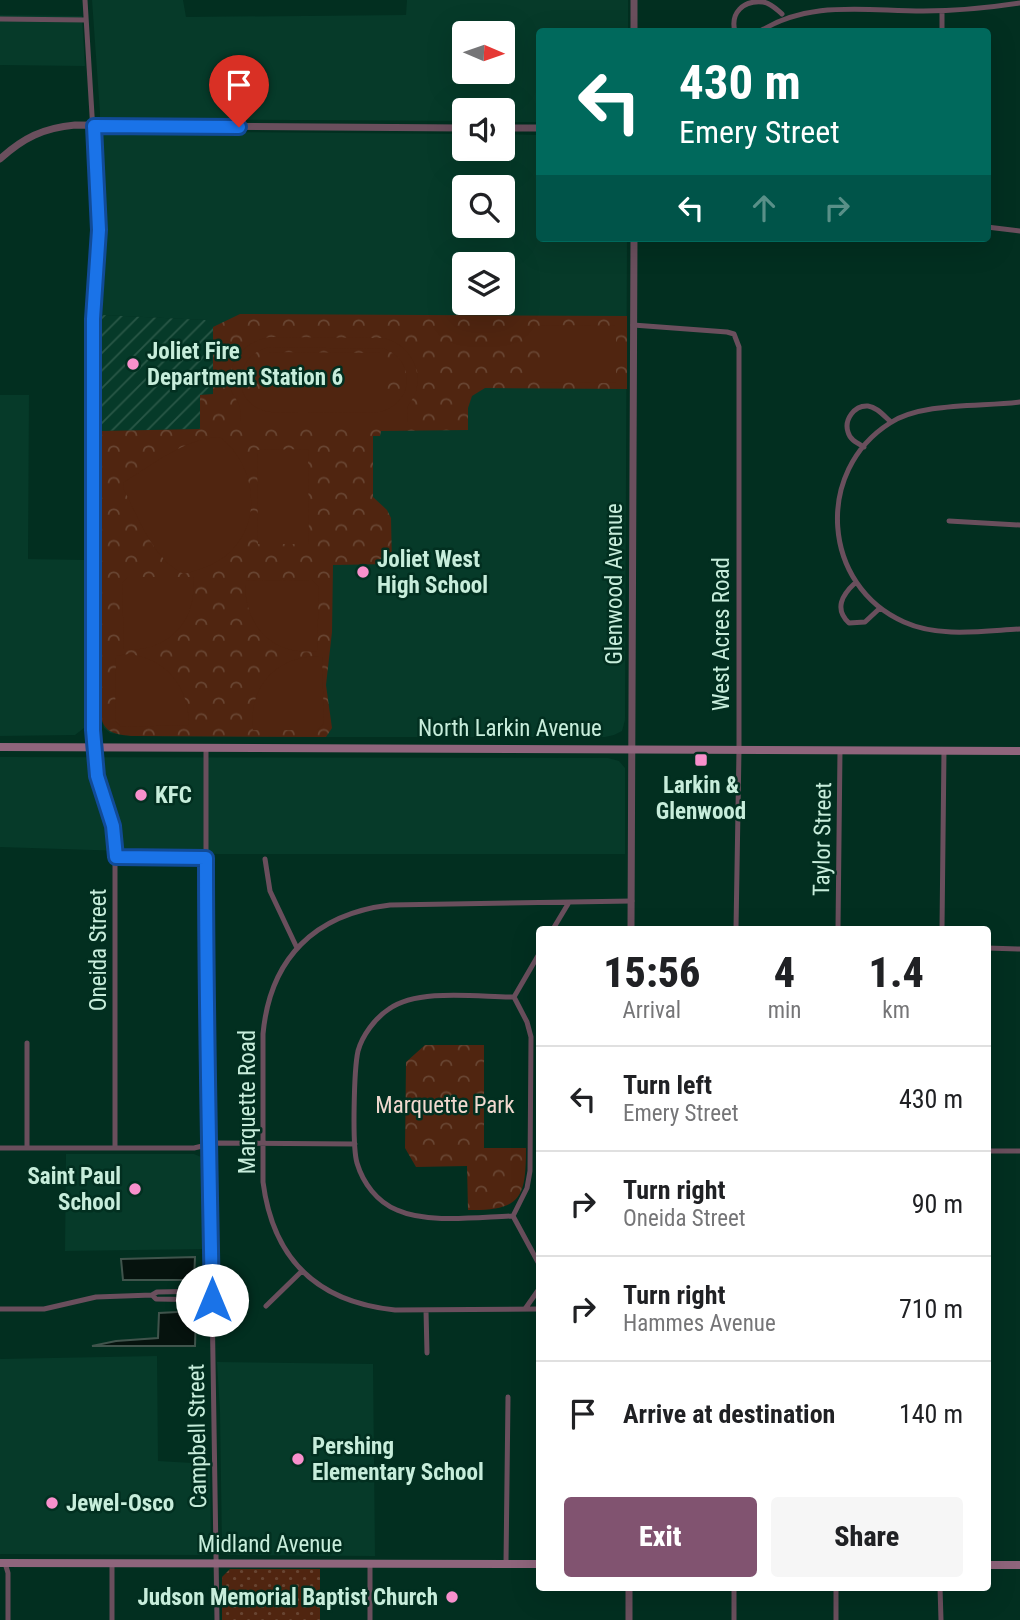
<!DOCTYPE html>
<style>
:root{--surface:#fff;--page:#f6f6f6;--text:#202124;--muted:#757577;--line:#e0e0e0;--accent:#815370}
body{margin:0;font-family:"Roboto Condensed",sans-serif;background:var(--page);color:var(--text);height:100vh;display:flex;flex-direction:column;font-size:26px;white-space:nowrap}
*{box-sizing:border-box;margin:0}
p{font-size:23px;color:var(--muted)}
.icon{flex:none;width:38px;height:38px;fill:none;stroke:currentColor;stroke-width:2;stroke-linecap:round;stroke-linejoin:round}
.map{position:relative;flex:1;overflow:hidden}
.side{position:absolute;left:536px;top:926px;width:455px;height:665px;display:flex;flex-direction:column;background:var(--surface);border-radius:7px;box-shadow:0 7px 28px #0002}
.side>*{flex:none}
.banner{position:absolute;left:536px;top:28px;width:455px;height:214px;border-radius:7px;box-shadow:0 7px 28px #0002;background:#00695c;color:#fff;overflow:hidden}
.needle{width:46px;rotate:92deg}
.tools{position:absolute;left:452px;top:21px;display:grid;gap:14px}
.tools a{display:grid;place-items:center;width:63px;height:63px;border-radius:7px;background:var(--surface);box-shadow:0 7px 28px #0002;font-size:35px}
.pin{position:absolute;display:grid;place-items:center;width:60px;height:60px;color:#fff;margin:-72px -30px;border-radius:50% 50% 50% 0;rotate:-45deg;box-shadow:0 0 7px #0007}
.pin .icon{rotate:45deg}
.me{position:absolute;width:77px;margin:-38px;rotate:0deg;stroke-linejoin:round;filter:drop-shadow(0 0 5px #0008)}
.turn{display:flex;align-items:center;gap:24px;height:147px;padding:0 28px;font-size:32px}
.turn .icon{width:91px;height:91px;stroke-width:2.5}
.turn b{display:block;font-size:49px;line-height:60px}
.lanes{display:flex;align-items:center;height:66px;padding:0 28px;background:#0003;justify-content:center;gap:35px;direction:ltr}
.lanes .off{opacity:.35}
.eta{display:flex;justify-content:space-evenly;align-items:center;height:119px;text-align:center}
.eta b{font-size:42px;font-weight:800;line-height:49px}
.primary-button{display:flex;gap:14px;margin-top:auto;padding:14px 28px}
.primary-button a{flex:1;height:80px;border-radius:7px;background:var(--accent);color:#fff;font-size:28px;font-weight:800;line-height:80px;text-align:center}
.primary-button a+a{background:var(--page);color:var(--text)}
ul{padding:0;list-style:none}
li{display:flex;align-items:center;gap:21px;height:105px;padding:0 28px;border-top:2px solid var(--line)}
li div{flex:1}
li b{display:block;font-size:26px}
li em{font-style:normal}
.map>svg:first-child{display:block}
.built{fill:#063a29;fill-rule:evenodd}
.industrial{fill:url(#industrial-furrows)}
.grass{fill:url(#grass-dots)}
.park{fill:url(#park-crowns)}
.garden{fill:#502510;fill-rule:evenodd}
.water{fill:#06130e;stroke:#40544c;stroke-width:2}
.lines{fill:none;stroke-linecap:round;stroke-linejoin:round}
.minor{stroke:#6a4f5d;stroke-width:5}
.tertiary{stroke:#6a4f5d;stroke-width:7}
.secondary{stroke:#8f657c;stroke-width:8}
.route-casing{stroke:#114b97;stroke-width:18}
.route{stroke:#1a73e8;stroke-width:12}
.poi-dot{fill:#f890cc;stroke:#022f20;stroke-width:2.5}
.labels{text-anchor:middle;stroke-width:5;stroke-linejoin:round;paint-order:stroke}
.poi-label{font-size:23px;font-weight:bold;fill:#c7eddb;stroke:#022f20;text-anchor:start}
.street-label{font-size:23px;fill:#c7eddb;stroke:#022f20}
.park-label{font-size:23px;fill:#f1d9cf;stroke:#022f20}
</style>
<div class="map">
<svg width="1020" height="1620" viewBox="0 0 1020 1620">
<defs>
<pattern id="industrial-furrows" width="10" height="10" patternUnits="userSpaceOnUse" patternTransform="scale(1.75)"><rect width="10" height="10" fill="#063a29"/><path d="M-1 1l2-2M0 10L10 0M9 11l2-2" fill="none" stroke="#295747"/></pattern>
<pattern id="grass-dots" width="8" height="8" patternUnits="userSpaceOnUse" patternTransform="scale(1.75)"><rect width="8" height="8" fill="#502510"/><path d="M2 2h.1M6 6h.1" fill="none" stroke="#684532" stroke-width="1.8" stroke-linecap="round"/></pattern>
<pattern id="park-crowns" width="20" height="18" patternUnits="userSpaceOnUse" patternTransform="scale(1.75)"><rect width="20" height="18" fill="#502510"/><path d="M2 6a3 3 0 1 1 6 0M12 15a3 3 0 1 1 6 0" fill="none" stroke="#684532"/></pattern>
</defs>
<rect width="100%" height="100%" fill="#022f20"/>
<path class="built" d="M 92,0 L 183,0 L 186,17 L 406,15 L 407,0 L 628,0 L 628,31 L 539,32 L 539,122 L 502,122 L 502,110 L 464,110 L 464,121 L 106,119 L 100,117 L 100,113 ZM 464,33 L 502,33 L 502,72 L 464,72 Z
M 0,15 L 82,16 L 85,66 L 0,65 Z
M 107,131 L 464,134 L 464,149 L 502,149 L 502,134 L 539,135 L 539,238 L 627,238 L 625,720 L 622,731 L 614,735 L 605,737 L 316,737 L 131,736 L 110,733 L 104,728 L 100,712 L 100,431 L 200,429 L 205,320 L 102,315 L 107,236 L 101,138 L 102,133 ZM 464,187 L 502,187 L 502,226 L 464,226 ZM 464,264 L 502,264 L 502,303 L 464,303 Z
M 0,395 L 29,395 L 28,559 L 87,560 L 87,715 L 84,728 L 75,735 L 0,736 Z
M 0,757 L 608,758 L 619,761 L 625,768 L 625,854 L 218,854 L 0,847 Z
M 66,1154 L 194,1154 L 201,1157 L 204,1161 L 203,1216 L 206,1249 L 65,1251 Z
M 157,1356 L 158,1461 L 210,1464 L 211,1549 L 207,1553 L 204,1555 L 0,1554 L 0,1359 Z
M 217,1362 L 373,1364 L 375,1556 L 229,1555 L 225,1554 L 222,1549 L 220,1412 Z"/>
<path class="industrial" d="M 102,315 L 205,320 L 213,327 L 213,395 L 200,429 L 100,431 Z"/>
<path class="grass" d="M 230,1569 L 320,1569 L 320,1620 L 222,1620 L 222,1577 Z"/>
<path class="park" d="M 240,314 L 627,316 L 627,389 L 485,388 L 472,396 L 468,408 L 468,430 L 381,431 L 380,436 L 373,436 L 373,497 L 387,510 L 391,518 L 392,564 L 333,565 L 332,632 L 326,685 L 332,728 L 326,737 L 131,736 C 112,734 103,732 100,712 L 100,431 L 200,429 L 200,395 L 213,394 L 213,327 Z
M 425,1045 L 484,1045 L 484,1148 L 526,1148 C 526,1198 521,1211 468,1210 L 467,1166 L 416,1167 L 405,1148 L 406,1062 Z"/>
<path class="garden" d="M 541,325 L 616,326 L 616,383 L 541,382 Z
M 270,337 L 382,338 C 406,342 423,366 416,391 C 415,397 410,401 408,406 C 407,410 408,418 408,422 L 240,422 C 240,417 241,409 239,405 C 237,399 233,396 231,390 C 226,363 244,341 270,337 ZM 271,347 L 385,349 C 416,361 414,403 380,412 C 355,413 329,412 304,412 C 291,412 277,414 265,411 C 229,401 235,352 271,347 Z
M 265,352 L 383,353 L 383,407 L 265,407 Z
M 220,437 C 255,464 264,521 229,553 C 217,564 199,570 184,574 C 153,560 138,516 123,488 L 124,482 C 154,464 185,438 220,437 Z
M 308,449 L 309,544 L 258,544 L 257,450 Z
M 128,577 L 193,577 C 198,622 168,652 124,650 L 122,583 Z
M 312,580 L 319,587 L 317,651 C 272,656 244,626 245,581 Z
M 129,654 C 167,659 189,687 189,725 L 121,727 L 115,720 L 116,656 Z
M 322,656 L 324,724 L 317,730 L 253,730 C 248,685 278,655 322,656 Z"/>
<path class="water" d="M 195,1257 L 194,1280 L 123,1280 L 121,1259 Z
M 196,1311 L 195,1346 L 92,1346 L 116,1341 L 158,1338 L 159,1313 Z"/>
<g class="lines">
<path class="minor" d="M 85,0 L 99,230 L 93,319 L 93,730 L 97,776 L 111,816 L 115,840 L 115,1148
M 0,19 L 86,20
M 735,32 C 730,13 743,0 763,2 C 771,3 776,9 782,14
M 759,32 C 809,0 864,11 923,11 C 956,11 988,8 1020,3
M 942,32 L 942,11
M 987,227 L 1020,231
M 633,325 L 727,332 L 734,334 L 739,347 L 739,750 L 736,929
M 1020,402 C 982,407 922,402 890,423 C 814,471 822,586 904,622 C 939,638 983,631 1020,629
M 864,447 C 857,443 850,440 848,432 C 844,420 854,405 868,406 C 877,407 884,416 891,422
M 949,521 L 1020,525
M 855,583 C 842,595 834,609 849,623 L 865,622 L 880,608
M 206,747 L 206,1063 L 209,1101 L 217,1620
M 116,857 L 206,858
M 265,859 L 270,891 L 297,948
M 553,929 L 568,904
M 838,929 L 840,750
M 942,929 L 944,750
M 987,948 L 1020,949
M 514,997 L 539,954
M 0,1148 L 194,1148 L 215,1143 L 355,1144
M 27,1148 L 27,1043
M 987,1151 L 1020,1151
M 513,1216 C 479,1217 428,1224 397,1210 C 377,1202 363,1183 357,1163 C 352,1146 354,1069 358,1051 C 362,1036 375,1018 389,1009 C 419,988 478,997 514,997
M 513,1216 L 527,1188 L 530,1171 L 531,1037 L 527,1022 L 514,997
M 513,1216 L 539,1264
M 152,1295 L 156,1299 L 212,1300
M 266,1306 L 302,1271
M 0,1309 L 44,1309 L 96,1297 L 152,1295 L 157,1292 L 211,1291
M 525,1309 L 539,1289
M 539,1309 L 395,1310 C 317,1302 273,1259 263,1182 L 263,1034 C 270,958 315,914 390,905 L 632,901
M 426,1310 L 427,1353
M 5,1563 L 8,1573 L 8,1620
M 370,1563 L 370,1620
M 506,1563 L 508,1397
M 836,1587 L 836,1620
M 940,1587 L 941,1620
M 112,1620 L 112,1563
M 734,1620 L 734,1587"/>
<path class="tertiary" d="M 634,32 L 634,0
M 502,128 L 539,128
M 0,159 C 23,138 43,128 75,125 L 464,128
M 631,929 L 634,238
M 629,1587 L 629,1620"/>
<path class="secondary" d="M 0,747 L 1020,751
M 0,1563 L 539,1564
M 987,1565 L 1020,1565"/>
</g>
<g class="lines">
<defs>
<path id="route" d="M 212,1300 C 209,1153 206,1006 206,858 L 116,857 L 113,826 L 97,776 L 93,730 L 93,319 L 99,230 L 94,126 L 239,127"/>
</defs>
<use href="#route" class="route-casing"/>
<use href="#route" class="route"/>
</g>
<g class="poi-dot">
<circle cx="133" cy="364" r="7"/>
<circle cx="363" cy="572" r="7"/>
<rect x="694" y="753" width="14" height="14" rx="3.5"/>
<circle cx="141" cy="795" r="7"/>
<circle cx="135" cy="1189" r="7"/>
<circle cx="298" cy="1459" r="7"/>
<circle cx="52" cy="1503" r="7"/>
<circle cx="452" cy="1597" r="7"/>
</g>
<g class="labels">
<g class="poi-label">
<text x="147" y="359">Joliet Fire<tspan x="147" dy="26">Department Station 6</tspan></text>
<text x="377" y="567">Joliet West<tspan x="377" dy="26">High School</tspan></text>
<text x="701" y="793" text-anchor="middle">Larkin &amp;<tspan x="701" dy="26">Glenwood</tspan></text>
<text x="155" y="803">KFC</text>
<text x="121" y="1184" text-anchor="end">Saint Paul<tspan x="121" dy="26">School</tspan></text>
<text x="312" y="1454">Pershing<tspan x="312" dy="26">Elementary School</tspan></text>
<text x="66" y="1511">Jewel-Osco</text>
<text x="438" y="1605" text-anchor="end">Judson Memorial Baptist Church</text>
</g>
<g class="street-label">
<text transform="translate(614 584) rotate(-90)" y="8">Glenwood Avenue</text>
<text transform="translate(721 634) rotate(-90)" y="8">West Acres Road</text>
<text x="510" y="736">North Larkin Avenue</text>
<text transform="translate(822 839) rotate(-89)" y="8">Taylor Street</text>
<text transform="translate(98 950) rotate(-90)" y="8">Oneida Street</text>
<text transform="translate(247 1102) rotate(-90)" y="8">Marquette Road</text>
<text transform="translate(197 1436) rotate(-91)" y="8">Campbell Street</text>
<text x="270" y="1552">Midland Avenue</text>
</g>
<g class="park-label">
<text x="445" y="1113">Marquette Park</text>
</g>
</g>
</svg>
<div class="tools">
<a><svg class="needle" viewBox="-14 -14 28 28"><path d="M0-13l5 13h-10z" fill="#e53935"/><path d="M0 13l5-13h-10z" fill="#757577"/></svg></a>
<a><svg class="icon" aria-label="sound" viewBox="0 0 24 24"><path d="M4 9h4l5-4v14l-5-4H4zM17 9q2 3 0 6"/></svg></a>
<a><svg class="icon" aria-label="search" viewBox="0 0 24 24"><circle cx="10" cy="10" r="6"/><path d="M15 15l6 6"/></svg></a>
<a><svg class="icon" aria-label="layers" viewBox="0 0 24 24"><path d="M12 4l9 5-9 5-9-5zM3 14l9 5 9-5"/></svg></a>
</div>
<div class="pin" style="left:239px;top:127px;background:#d93025"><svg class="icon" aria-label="arrive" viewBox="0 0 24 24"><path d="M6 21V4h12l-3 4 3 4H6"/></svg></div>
<svg class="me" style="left:212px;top:1300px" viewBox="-20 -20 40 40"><circle r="19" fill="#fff"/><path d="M0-13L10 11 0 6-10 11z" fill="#1a73e8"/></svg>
<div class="banner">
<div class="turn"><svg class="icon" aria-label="left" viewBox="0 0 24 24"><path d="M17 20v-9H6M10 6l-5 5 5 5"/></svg><div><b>430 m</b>Emery Street</div></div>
<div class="lanes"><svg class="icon" aria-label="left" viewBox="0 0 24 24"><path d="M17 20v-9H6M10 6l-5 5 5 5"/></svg><svg class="icon off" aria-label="ahead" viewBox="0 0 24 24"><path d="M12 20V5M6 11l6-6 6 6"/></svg><svg class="icon off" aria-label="right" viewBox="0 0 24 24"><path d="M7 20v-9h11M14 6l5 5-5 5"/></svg></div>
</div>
<section class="side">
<div class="eta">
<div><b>15:56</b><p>Arrival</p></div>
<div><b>4</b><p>min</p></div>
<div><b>1.4</b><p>km</p></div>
</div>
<ul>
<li><svg class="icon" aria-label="left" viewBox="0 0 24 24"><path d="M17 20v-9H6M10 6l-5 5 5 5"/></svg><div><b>Turn left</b><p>Emery Street</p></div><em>430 m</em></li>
<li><svg class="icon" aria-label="right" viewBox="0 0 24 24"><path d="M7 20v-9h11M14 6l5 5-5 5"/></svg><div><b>Turn right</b><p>Oneida Street</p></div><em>90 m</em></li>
<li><svg class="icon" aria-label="right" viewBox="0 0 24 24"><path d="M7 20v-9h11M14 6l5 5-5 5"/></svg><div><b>Turn right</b><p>Hammes Avenue</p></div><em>710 m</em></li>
<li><svg class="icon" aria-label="arrive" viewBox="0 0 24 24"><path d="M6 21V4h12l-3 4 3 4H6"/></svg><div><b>Arrive at destination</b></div><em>140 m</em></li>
</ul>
<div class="primary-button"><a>Exit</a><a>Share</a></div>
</section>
</div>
